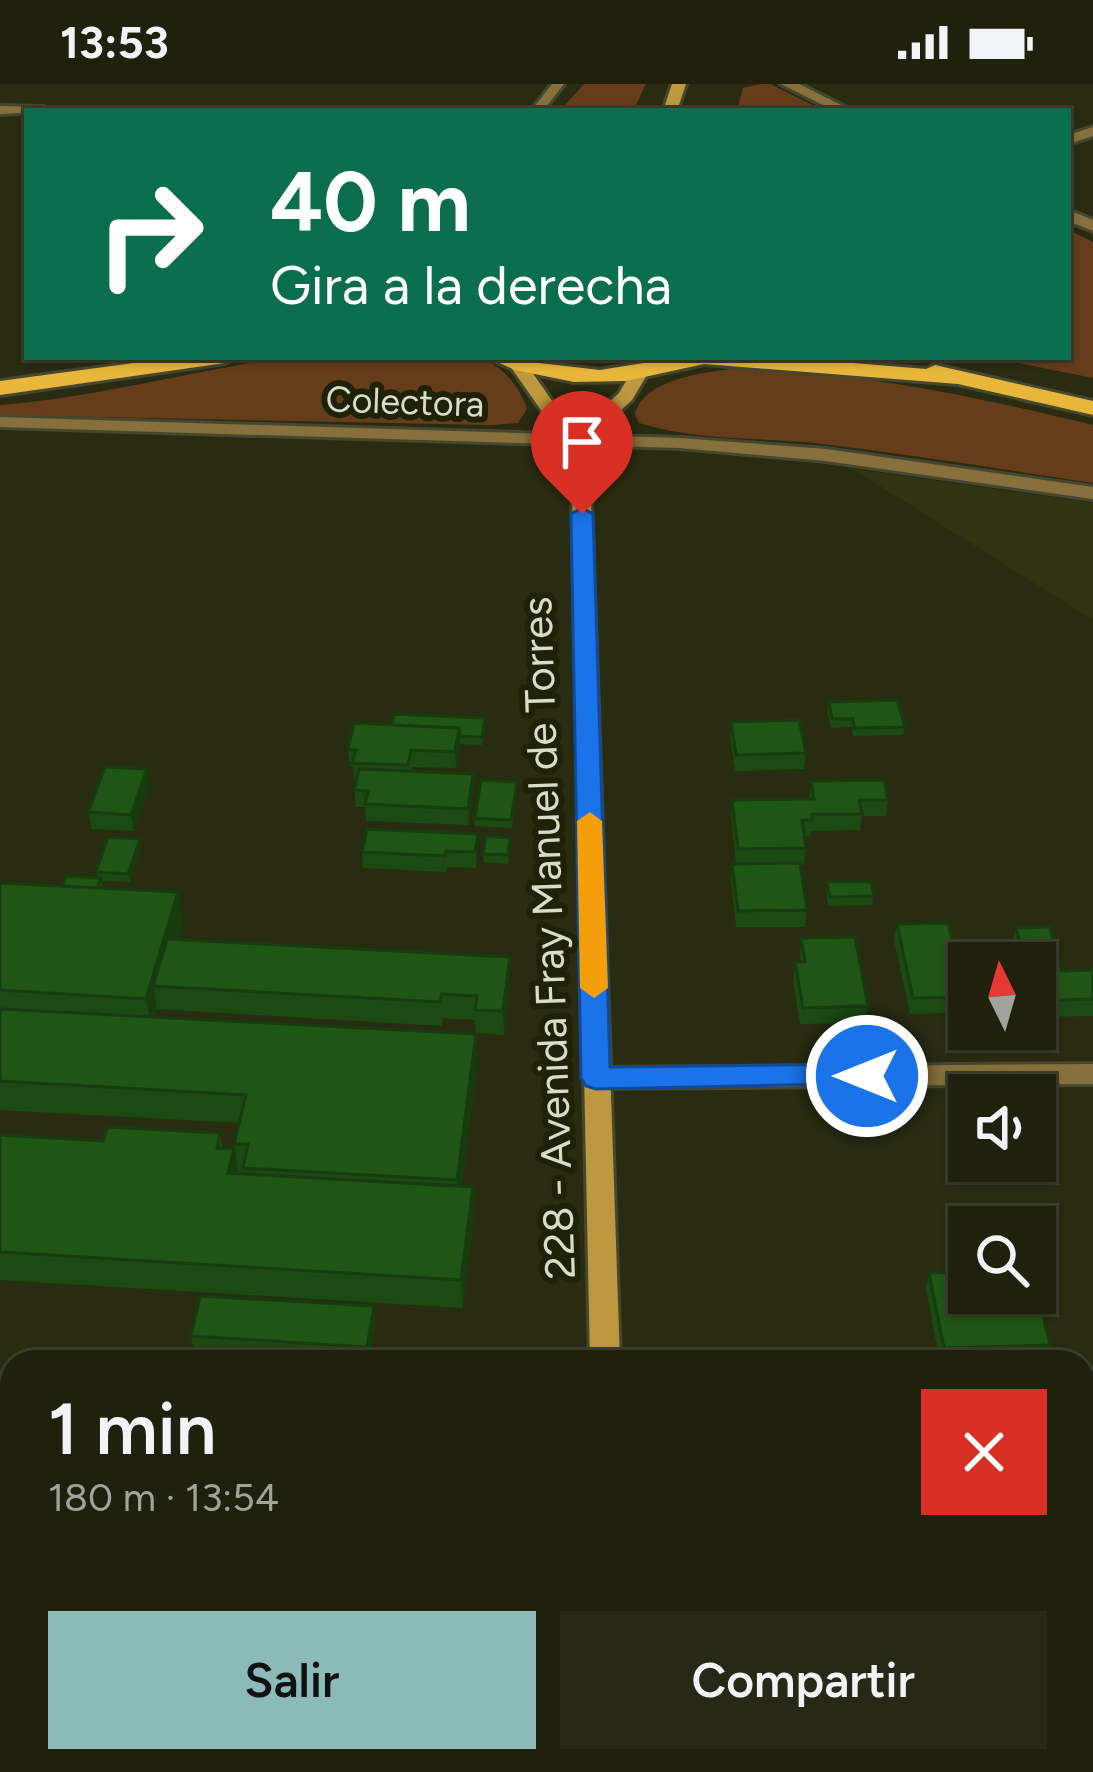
<!DOCTYPE html>
<html lang="es">
<meta charset="utf-8">
<style>
:root{--surface:#1f210d;--page:#272916;--text:#f1f3f6;--muted:#a1a39d;--line:#3c3e2e;--accent:#8bbbb9}
body{margin:0;font-family:Figtree,sans-serif;background:var(--page);color:var(--text);height:100vh;display:flex;flex-direction:column;font-size:45px;white-space:nowrap}
*{box-sizing:border-box;margin:0}
p{font-size:39px;color:var(--muted)}
.icon{flex:none;width:66px;height:66px;fill:none;stroke:currentColor;stroke-width:2;stroke-linecap:round;stroke-linejoin:round}
.map{position:relative;flex:1;overflow:hidden}
.details{position:absolute;left:0px;top:1266px;width:1095px;height:423px;display:flex;flex-direction:column;background:var(--surface);border-radius:36px 36px 0 0;box-shadow:0 3px 9px #0004,0 0 0 3px var(--line)}
.details>*{flex:none}
.top-card{position:absolute;left:24px;top:24px;width:1047px;height:252px;border-radius:0px;box-shadow:0 3px 9px #0004,0 0 0 3px var(--line);background:#0b6e4f;color:#fff;overflow:hidden}
.needle{width:78px;rotate:355deg}
.buttons{position:absolute;left:948px;top:858px;display:grid;gap:24px}
.buttons a{display:grid;place-items:center;width:108px;height:108px;border-radius:0px;background:var(--surface);box-shadow:0 3px 9px #0004,0 0 0 3px var(--line);font-size:60px}
.pin{position:absolute;display:grid;place-items:center;width:102px;height:102px;color:#fff;margin:-123px -51px;border-radius:50% 50% 50% 0;rotate:-45deg;box-shadow:0 0 12px #0007}
.pin .icon{rotate:45deg}
.me{position:absolute;width:132px;margin:-66px;rotate:270deg;stroke-linejoin:round;filter:drop-shadow(0 0 9px #0008)}
.turn{display:flex;align-items:center;gap:42px;height:252px;padding:0 48px;font-size:54px}
.turn .icon{width:156px;height:156px;stroke-width:2.5}
.turn b{display:block;font-size:84px;line-height:102px}
.round{display:grid;place-items:center;flex:none;width:126px;height:126px;border-radius:0px;background:var(--page)}
.overview{display:flex;align-items:center;justify-content:space-between;height:204px;padding:0 48px}
h1{font-size:72px;font-weight:600;line-height:90px}
.cta{display:flex;gap:24px;margin-top:auto;padding:24px 48px}
.cta a{flex:1;height:138px;border-radius:0px;background:var(--accent);color:#111;font-size:48px;font-weight:600;line-height:138px;text-align:center}
.cta a+a{background:var(--page);color:var(--text)}
.status{display:flex;justify-content:space-between;align-items:center;height:84px;padding:0 60px;background:var(--surface);direction:ltr}
.status svg{height:33px;fill:currentColor}
.map>svg:first-child{display:block}
.built{fill:#313411}
.green{fill:#663d1b}
.lines{fill:none;stroke-linecap:round;stroke-linejoin:round}
.lane-casing{stroke:#45482f;stroke-width:6}
.street-casing{stroke:#45482f;stroke-width:6}
.secondary-casing{stroke:#45482f;stroke-width:6}
.primary-casing{stroke:#45482f;stroke-width:6}
.lane{fill:#88703c;fill-rule:evenodd}
.street{fill:#88703c;fill-rule:evenodd}
.secondary{fill:#be983e;fill-rule:evenodd}
.primary{fill:#e8b63b;fill-rule:evenodd}
.wall{fill:#1b4a13}
.shaded-wall{fill:#163c0f}
.building{fill:#1f5616;stroke:#163c0f;stroke-width:3}
.route{fill:#1a73e8;stroke:#114b97;stroke-width:3}
.slow{fill:#f59e0b}
.labels{text-anchor:middle;stroke-width:12;stroke-linejoin:round;paint-order:stroke}
.far-street-label{font-size:36px;fill:#d9dbcb;stroke:#202207}
.street-label{font-size:42px;fill:#d9dbcb;stroke:#202207}
</style>
<div class="status"><b>13:53</b><svg viewBox="0 0 49 12"><path d="M0 12V9h3v3zM5 12V6h3v6zM10 12V3h3v9zM15 12V0h3v12zM26 1h20v11H26zM47 4h2v5h-2z"/></svg></div>
<div class="map">
<svg width="1093" height="1688" viewBox="0 0 1093 1688">
<rect width="100%" height="100%" fill="#292c11"/>
<path class="built" d="M 853,385 L 1093,419 L 1093,537 L 1093,536 Z"/>
<path class="green" d="M 584,0 L 646,0 L 633,27 L 560,27 Z
M 760,0 L 770,0 L 825,27 L 737,27 L 743,4 Z
M 1068,146 L 1093,158 L 1093,294 L 988,273 L 1068,273 Z
M 287,273 C 319,273 467,266 486,276 C 506,286 520,304 527,325 L 518,339 L 492,341 L 0,331 L 0,321 C 98,313 191,287 287,273 Z
M 754,283 C 873,292 978,313 1093,341 L 1093,399 C 1001,385 908,370 815,359 C 755,353 697,357 639,339 L 635,331 C 643,291 721,286 754,283 Z"/>
<g class="lines">
<defs>
<path id="lane" d="M 552,0 L 564,0 L 543,27 L 531,27 Z"/>
<path id="street" d="M 781,0 L 799,0 L 853,27 L 835,27 Z
M 0,22 L 44,23 L 51,27 L 0,30 Z
M 1093,43 L 1093,52 L 1068,60 L 1068,51 Z
M 1068,126 L 1093,136 L 1093,147 L 1068,137 Z
M 0,333 L 680,354 L 826,365 L 1093,403 L 1093,415 L 826,377 L 680,364 L 0,343 Z
M 1093,980 L 1093,1000 L 596,1004 L 587,1001 L 583,994 L 587,987 L 596,984 Z"/>
<path id="secondary" d="M 672,0 L 686,0 L 677,27 L 663,27 Z
M 519,277 L 525,278 L 564,334 L 579,346 L 619,309 L 632,287 L 647,291 L 632,316 L 589,356 L 620,1278 L 590,1278 L 571,357 L 552,342 L 510,282 Z
M 600,1677 L 634,1677 L 635,1688 L 601,1688 Z"/>
<path id="primary" d="M 178,273 L 236,273 L 225,279 L 0,311 L 0,297 Z
M 486,273 L 600,286 L 681,273 L 780,273 L 926,285 L 935,281 L 1093,317 L 1093,331 L 958,300 L 704,280 L 626,297 L 574,298 L 515,286 Z"/>
</defs>
<use href="#lane" class="lane-casing"/>
<use href="#street" class="street-casing"/>
<use href="#secondary" class="secondary-casing"/>
<use href="#primary" class="primary-casing"/>
<use href="#lane" class="lane"/>
<use href="#street" class="street"/>
<use href="#secondary" class="secondary"/>
<use href="#primary" class="primary"/>
</g>
<path class="wall" d="M 829,618 L 905,643 L 903,651 L 853,652 L 852,643 L 831,644 L 827,627 Z
M 731,638 L 806,669 L 804,685 L 735,687 L 730,654 Z
M 485,643 L 482,661 L 460,660 L 456,684 L 412,683 L 411,687 L 474,707 L 469,741 L 366,737 L 365,723 L 356,723 L 354,706 L 357,696 L 354,696 L 353,682 L 350,682 L 348,666 Z
M 811,697 L 888,716 L 886,732 L 862,732 L 860,746 L 811,747 L 810,752 L 805,752 L 806,764 L 804,781 L 800,781 L 807,826 L 805,843 L 736,843 L 731,797 L 732,780 L 736,780 L 731,732 L 732,716 L 809,715 Z
M 517,698 L 512,744 L 475,742 L 475,734 Z
M 150,701 L 134,747 L 92,745 L 88,728 Z
M 478,750 L 476,784 L 447,783 L 446,788 L 363,784 L 362,768 Z
M 510,754 L 508,780 L 484,778 L 483,770 Z
M 141,763 L 130,798 L 102,797 L 102,804 L 178,808 L 183,838 L 178,855 L 510,873 L 510,897 L 504,951 L 476,949 L 475,936 L 443,934 L 441,942 L 157,925 L 155,933 L 476,950 L 477,980 L 462,1102 L 474,1132 L 463,1224 L 0,1196 L 0,1051 L 103,1057 L 220,1049 L 223,1064 L 234,1065 L 239,1089 L 234,1060 L 239,1039 L 0,1026 L 0,796 L 1,799 L 63,802 L 97,793 L 96,788 Z
M 827,798 L 874,812 L 872,821 L 828,822 L 826,806 Z
M 897,840 L 955,867 L 969,879 L 969,929 L 910,930 L 894,856 Z
M 1016,844 L 1062,887 L 1093,886 L 1093,932 L 1035,933 L 1035,879 L 1017,879 L 1012,860 Z
M 801,854 L 868,922 L 865,939 L 800,940 L 793,895 L 795,878 L 800,878 Z
M 929,1189 L 1050,1261 L 1045,1277 L 940,1278 L 926,1205 Z
M 374,1222 L 375,1238 L 369,1278 L 194,1268 L 191,1252 Z"/>
<path class="shaded-wall" d="M 459,644 L 460,661 L 456,684 L 455,668 Z
M 147,685 L 150,701 L 134,747 L 131,731 Z
M 473,690 L 474,707 L 469,741 L 468,725 Z
M 140,755 L 141,763 L 130,798 L 128,790 Z
M 178,808 L 183,838 L 164,903 L 153,902 L 157,925 L 152,944 L 146,915 Z
M 510,873 L 510,897 L 504,951 L 503,927 Z
M 476,950 L 477,980 L 459,1125 L 457,1096 Z
M 234,1065 L 239,1093 L 228,1089 Z
M 473,1103 L 474,1132 L 463,1224 L 461,1196 Z
M 374,1222 L 375,1238 L 369,1278 L 367,1263 Z"/>
<path class="building" d="M 897,616 L 905,643 L 854,644 L 853,635 L 832,635 L 829,618 Z
M 394,630 L 485,634 L 482,653 L 460,652 L 459,644 L 392,641 Z
M 799,636 L 806,669 L 736,671 L 731,638 Z
M 354,639 L 459,644 L 455,668 L 411,666 L 408,681 L 352,679 L 356,666 L 348,666 Z
M 105,683 L 147,685 L 131,731 L 88,728 Z
M 359,685 L 473,690 L 468,725 L 365,720 L 368,707 L 354,706 Z
M 481,696 L 517,698 L 511,736 L 475,734 Z
M 884,696 L 888,716 L 859,716 L 862,730 L 812,730 L 812,736 L 802,736 L 806,764 L 738,765 L 732,716 L 814,715 L 811,697 Z
M 367,745 L 478,750 L 475,768 L 446,767 L 445,772 L 362,768 Z
M 486,752 L 510,754 L 508,771 L 483,770 Z
M 108,753 L 140,755 L 128,790 L 96,788 Z
M 800,779 L 807,826 L 738,827 L 732,780 Z
M 66,792 L 101,794 L 97,804 L 63,802 Z
M 827,798 L 871,798 L 874,812 L 830,813 Z
M 0,799 L 178,808 L 146,915 L 0,906 Z
M 948,839 L 955,867 L 1003,866 L 1006,879 L 969,879 L 969,913 L 913,914 L 897,840 Z
M 1050,843 L 1062,887 L 1093,886 L 1093,915 L 1035,917 L 1035,879 L 1025,879 L 1016,844 Z
M 855,853 L 868,922 L 803,924 L 795,878 L 805,878 L 801,854 Z
M 167,855 L 510,873 L 503,927 L 475,926 L 477,912 L 442,910 L 440,918 L 153,902 Z
M 0,925 L 476,950 L 457,1096 L 243,1084 L 248,1060 L 234,1060 L 246,1011 L 0,997 Z
M 108,1043 L 220,1049 L 217,1064 L 234,1065 L 228,1089 L 473,1103 L 461,1196 L 0,1168 L 0,1051 L 103,1057 Z
M 969,1188 L 969,1209 L 1035,1209 L 1035,1199 L 1050,1261 L 944,1264 L 929,1189 Z
M 200,1212 L 374,1222 L 367,1263 L 191,1252 Z"/>
<path class="route" d="M 582,424 L 593,430 L 610,983 L 867,980 L 877,984 L 882,992 L 877,999 L 596,1005 L 586,1002 L 581,994 L 571,430 Z"/>
<path class="slow" d="M 590,728 L 602,737 L 608,904 L 594,914 L 580,904 L 577,737 Z"/>
<g class="labels">
<g class="far-street-label">
<text transform="translate(405 317) rotate(2)" y="13">Colectora</text>
</g>
<g class="street-label">
<text transform="translate(548 854) rotate(-92)" y="15">228 - Avenida Fray Manuel de Torres</text>
</g>
</g>
</svg>
<div class="buttons">
<a><svg class="needle" viewBox="-14 -14 28 28"><path d="M0-13l5 13h-10z" fill="#e53935"/><path d="M0 13l5-13h-10z" fill="#a1a39d"/></svg></a>
<a><svg class="icon" aria-label="sound" viewBox="0 0 24 24"><path d="M4 9h4l5-4v14l-5-4H4zM17 9q2 3 0 6"/></svg></a>
<a><svg class="icon" aria-label="search" viewBox="0 0 24 24"><circle cx="10" cy="10" r="6"/><path d="M15 15l6 6"/></svg></a>
</div>
<div class="pin" style="left:582px;top:430px;background:#d93025"><svg class="icon" aria-label="arrive" viewBox="0 0 24 24"><path d="M6 21V4h12l-3 4 3 4H6"/></svg></div>
<svg class="me" style="left:867px;top:992px" viewBox="-20 -20 40 40"><circle r="17" fill="#1a73e8" stroke="#fff" stroke-width="3"/><path d="M0-11L8 9 0 5-8 9z" fill="#fff"/></svg>
<div class="top-card">
<div class="turn"><svg class="icon" aria-label="right" viewBox="0 0 24 24"><path d="M7 20v-9h11M14 6l5 5-5 5"/></svg><div><b>40 m</b>Gira a la derecha</div></div>
</div>
<section class="details">
<div class="overview"><div><h1>1 min</h1><p>180 m · 13:54</p></div><a class="round" style="background:#d93025;color:#fff"><svg class="icon" aria-label="close" viewBox="0 0 24 24"><path d="M6 6l12 12M18 6L6 18"/></svg></a></div>
<div class="cta"><a>Salir</a><a>Compartir</a></div>
</section>
</div>
